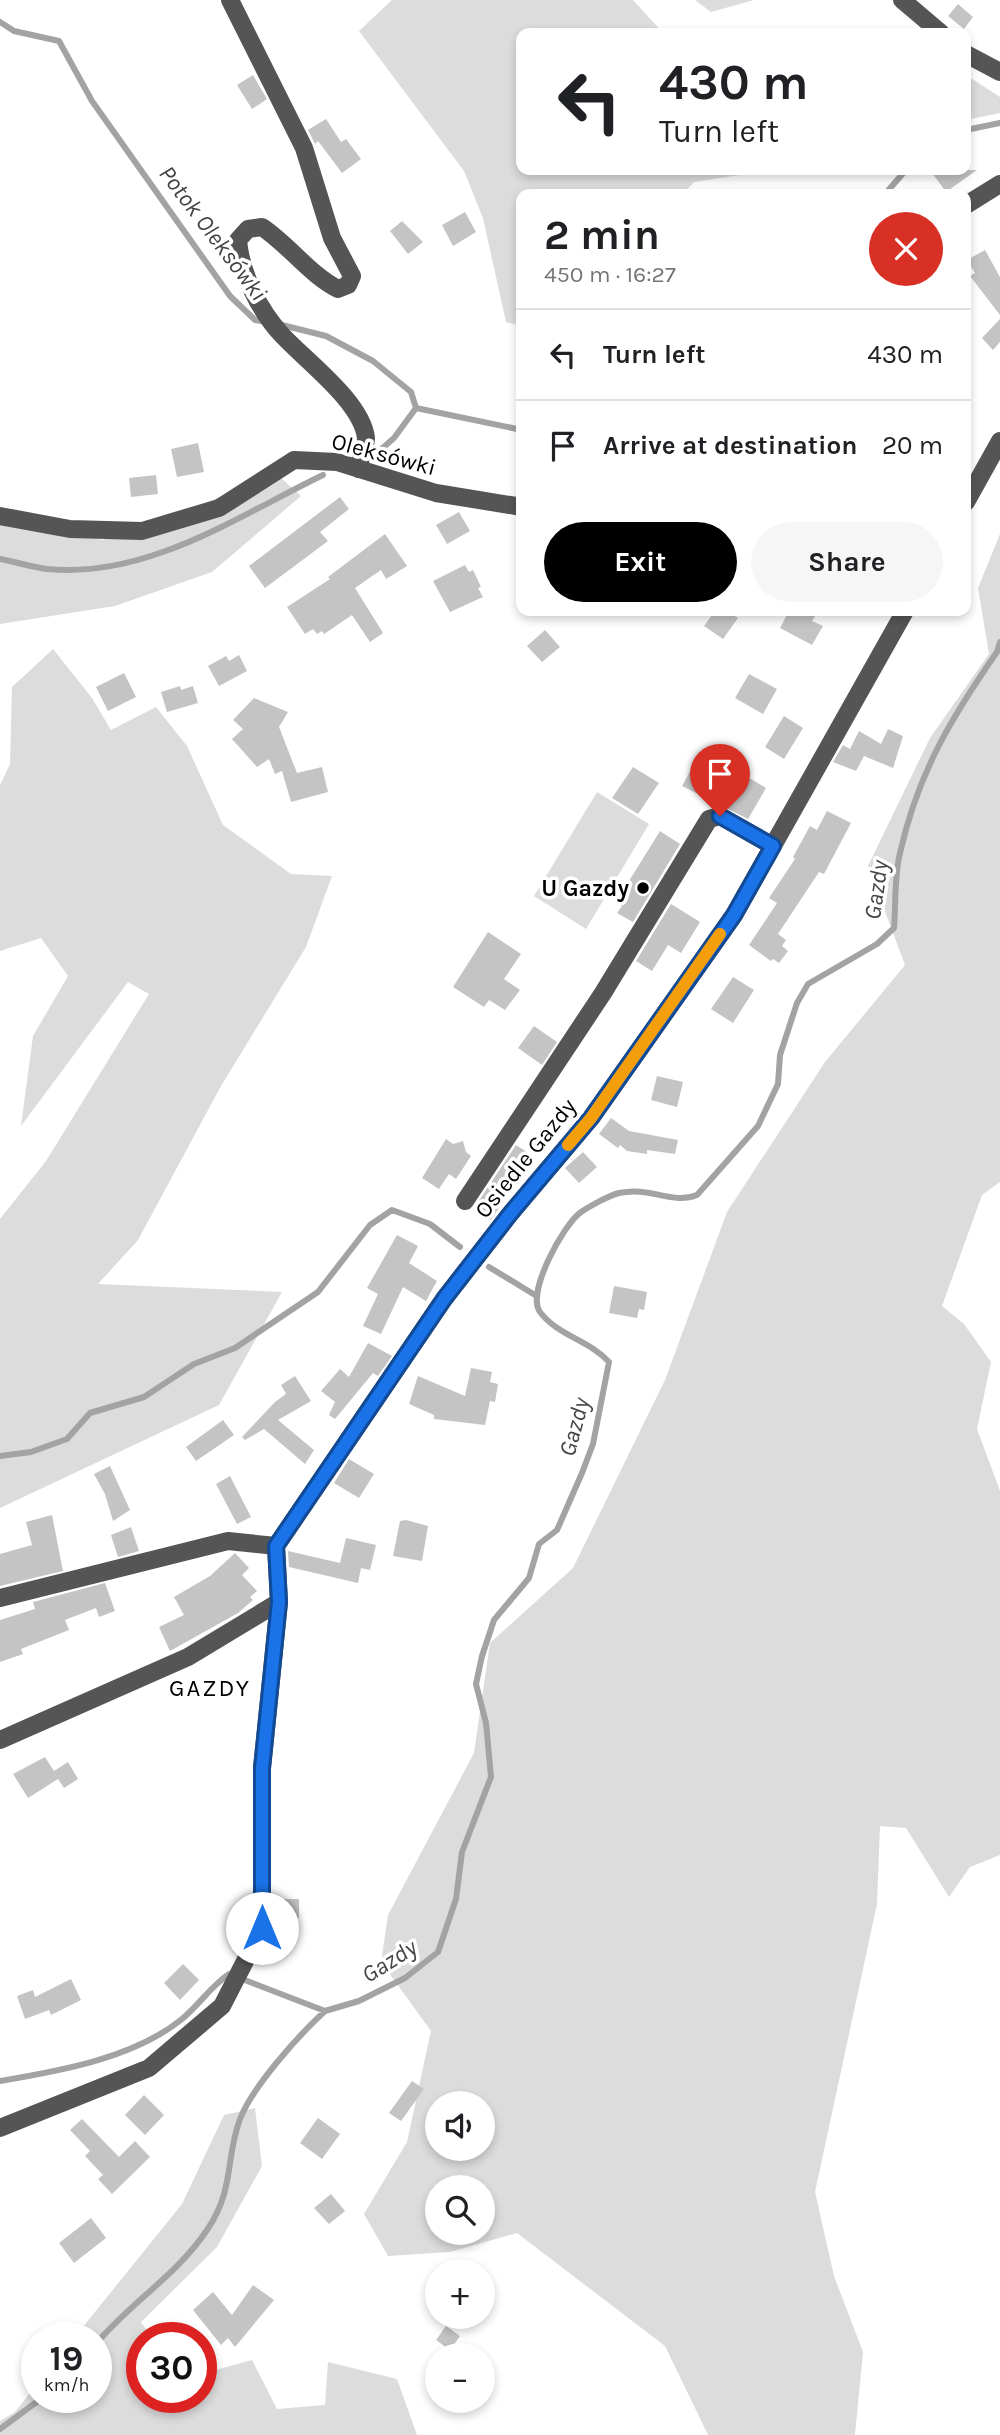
<!DOCTYPE html>
<meta charset="utf-8">
<style>
:root{--surface:#fff;--page:#f6f6f6;--text:#202124;--muted:#757577;--line:#e0e0e0;--accent:#000}
body{margin:0;font-family:Karla,sans-serif;background:var(--page);color:var(--text);height:100vh;display:flex;flex-direction:column;font-size:26px;white-space:nowrap}
*{box-sizing:border-box;margin:0}
p{font-size:23px;color:var(--muted)}
.icon{flex:none;width:38px;height:38px;fill:none;stroke:currentColor;stroke-width:2;stroke-linecap:round;stroke-linejoin:round}
.map{position:relative;flex:1;overflow:hidden}
.drawer{position:absolute;left:516px;top:189px;width:455px;height:427px;display:flex;flex-direction:column;background:var(--surface);border-radius:14px;box-shadow:0 4px 10px #0003}
.drawer>*{flex:none}
.top-card{position:absolute;left:516px;top:28px;width:455px;height:147px;border-radius:14px;box-shadow:0 4px 10px #0003;background:#fff;color:var(--text);overflow:hidden}
.tools{position:absolute;left:425px;top:2091px;display:grid;gap:14px}
.tools a{display:grid;place-items:center;width:70px;height:70px;border-radius:50%;background:var(--surface);box-shadow:0 4px 10px #0003;font-size:35px}
.speed{position:absolute;left:21px;top:2322px;display:flex;gap:14px;font-size:35px;font-weight:700;text-align:center}
.speed>*{display:grid;place-content:center;width:91px;height:91px;border-radius:50%;background:var(--surface);box-shadow:0 4px 10px #0003;line-height:1}
.speed small{font-size:18px;font-weight:400}
.speed .limit{border:10px solid #d22;background:#fff;color:#111}
.pin{position:absolute;display:grid;place-items:center;width:60px;height:60px;color:#fff;margin:-72px -30px;border-radius:50% 50% 50% 0;rotate:-45deg;box-shadow:0 0 7px #0007}
.pin .icon{rotate:45deg}
.me{position:absolute;width:77px;margin:-38px;rotate:0deg;stroke-linejoin:round;filter:drop-shadow(0 0 5px #0008)}
.turn{display:flex;align-items:center;gap:24px;height:147px;padding:0 28px;font-size:32px}
.turn .icon{width:91px;height:91px;stroke-width:2.5}
.turn b{display:block;font-size:49px;line-height:60px}
.round{display:grid;place-items:center;flex:none;width:74px;height:74px;border-radius:37px;background:var(--page)}
.overview{display:flex;align-items:center;justify-content:space-between;height:119px;padding:0 28px}
h1{font-size:42px;font-weight:700;line-height:52px}
.primary-button{display:flex;gap:14px;margin-top:auto;padding:14px 28px}
.primary-button a{flex:1;height:80px;border-radius:42px;background:var(--accent);color:#fff;font-size:28px;font-weight:700;line-height:80px;text-align:center}
.primary-button a+a{background:var(--page);color:var(--text)}
ul{padding:0;list-style:none}
li{display:flex;align-items:center;gap:21px;height:91px;padding:0 28px;border-top:2px solid var(--line)}
li div{flex:1}
li b{display:block;font-size:26px}
li em{font-style:normal}
.map>svg:first-child{display:block}
.green{fill:#dcdcdc;fill-rule:evenodd}
.lines{fill:none;stroke-linecap:round;stroke-linejoin:round}
.stream{stroke:#a3a3a3;stroke-width:6}
.building{fill:#c4c4c4}
.minor{stroke:#555;stroke-width:18}
.route-casing{stroke:#114b97;stroke-width:18}
.route{stroke:#1a73e8;stroke-width:12}
.slow{stroke:#f59e0b;stroke-width:12}
.poi-dot{fill:#000;stroke:#fff;stroke-width:2.5}
.labels{text-anchor:middle;stroke-width:7;stroke-linejoin:round;paint-order:stroke}
.street-label{font-size:23px;fill:#000;stroke:#fff}
.poi-label{font-size:23px;font-weight:bold;fill:#000;stroke:#fff;text-anchor:end}
.water-label{font-size:24px;font-style:italic;fill:#444;stroke:#fff}
.neighbourhood-label{font-size:24px;letter-spacing:2px;fill:#000;stroke:#fff}
</style>
<div class="map">
<svg width="1000" height="2435" viewBox="0 0 1000 2435">
<rect width="100%" height="100%" fill="#fff"/>
<path class="green" d="M 392,0 L 633,0 L 663,33 L 522,33 L 522,170 L 772,170 L 694,182 L 683,194 L 522,194 L 521,326 L 506,322 L 483,218 L 464,171 L 359,31 Z
M 695,0 L 754,0 L 711,12 Z
M 966,75 L 1000,97 L 1000,113 L 966,120 Z
M 279,476 L 301,496 L 212,572 L 115,606 L 0,624 L 0,515 L 102,540 Z
M 1000,534 L 1000,1182 L 982,1195 L 942,1306 L 964,1324 L 991,1362 L 977,1429 L 1000,1491 L 1000,1855 L 970,1867 L 949,1897 L 906,1828 L 880,1826 L 877,1904 L 815,2192 L 834,2276 L 863,2352 L 855,2435 L 708,2435 L 665,2346 L 517,2233 L 450,2252 L 388,2256 L 364,2214 L 407,2142 L 431,2031 L 381,1962 L 388,1915 L 474,1753 L 490,1643 L 573,1568 L 665,1380 L 727,1212 L 825,1062 L 905,965 L 868,866 L 930,738 L 989,654 L 978,588 ZM 438,2104 L 483,2104 L 483,2149 L 438,2149 ZM 438,2188 L 483,2188 L 483,2233 L 438,2233 Z
M 53,649 L 92,698 L 111,730 L 156,707 L 187,746 L 223,825 L 291,874 L 332,876 L 306,947 L 221,1086 L 138,1240 L 98,1284 L 282,1292 L 219,1405 L 0,1508 L 0,1219 L 46,1161 L 149,994 L 128,982 L 21,1126 L 33,1036 L 68,976 L 41,938 L 0,951 L 0,785 L 10,764 L 12,687 Z
M 597,792 L 649,824 L 586,929 L 534,896 Z
M 255,2108 L 262,2166 L 217,2247 L 141,2322 L 152,2338 L 142,2338 L 142,2398 L 201,2398 L 201,2374 L 252,2360 L 277,2409 L 325,2405 L 328,2362 L 397,2379 L 417,2435 L 0,2435 L 0,2421 L 15,2412 L 37,2384 L 37,2398 L 96,2398 L 96,2338 L 74,2338 L 182,2204 L 224,2115 Z"/>
<g class="lines">
<path class="stream" d="M 0,22 L 14,31 L 59,41 L 92,101 L 230,296 L 255,320 L 268,322
M 966,130 L 1000,123
M 885,194 L 906,170
M 278,324 L 326,336 L 373,361 L 411,392 L 416,408 L 522,430
M 378,452 L 394,438 L 416,408
M 0,559 C 16,562 32,567 47,569 C 147,579 238,516 323,475
M 489,1267 L 535,1295
M 0,1456 L 31,1452 L 67,1439 L 90,1413 L 144,1397 L 194,1364 L 235,1348 L 318,1292 L 370,1225 L 392,1210 L 430,1224 L 460,1247
M 0,2081 C 60,2071 134,2058 182,2019 C 199,2005 211,1986 229,1974 L 325,2011 L 359,2001 L 405,1978 L 438,1952 L 456,1899 L 462,1852 L 491,1777 L 486,1723 L 476,1684 L 482,1656 L 494,1620 L 529,1578 L 539,1544 L 557,1530 L 582,1473 L 593,1444 L 609,1362 C 589,1340 558,1336 540,1312 C 526,1293 563,1225 581,1212 C 590,1206 608,1196 619,1193 C 650,1186 672,1205 697,1195 L 758,1126 L 778,1084 L 780,1055 L 797,1003 L 808,984 L 877,944 L 894,928 C 896,904 894,877 900,853 C 918,773 951,718 997,652 L 1000,642
M 96,2344 C 130,2303 177,2275 207,2230 C 235,2189 225,2159 240,2119 C 253,2086 298,2036 325,2011
M 0,2429 L 42,2398"/>
</g>
<path class="building" d="M 958,4 L 973,17 L 964,29 L 948,16 Z
M 253,75 L 267,99 L 252,109 L 237,85 Z
M 326,119 L 341,142 L 346,139 L 361,159 L 342,173 L 318,141 L 315,144 L 308,130 Z
M 930,170 L 977,170 L 946,192 Z
M 465,212 L 476,232 L 453,246 L 442,225 Z
M 402,221 L 423,242 L 408,254 L 390,231 Z
M 985,250 L 1000,277 L 1000,315 L 970,276 L 975,273 L 967,260 Z
M 1000,319 L 1000,342 L 993,350 L 982,338 Z
M 198,443 L 204,472 L 177,477 L 171,449 Z
M 156,475 L 158,494 L 131,497 L 129,478 Z
M 340,497 L 349,509 L 320,532 L 328,541 L 265,588 L 249,566 Z
M 459,512 L 470,531 L 447,544 L 436,525 Z
M 385,534 L 407,566 L 386,579 L 381,570 L 355,588 L 383,633 L 370,642 L 352,615 L 324,634 L 322,631 L 317,634 L 313,629 L 305,634 L 287,607 L 330,579 L 328,577 Z
M 465,565 L 469,572 L 473,570 L 481,587 L 478,588 L 483,597 L 450,612 L 433,581 Z
M 715,611 L 728,611 L 738,618 L 723,639 L 704,626 Z
M 789,611 L 818,611 L 812,621 L 823,626 L 812,645 L 780,628 Z
M 545,630 L 560,647 L 542,662 L 527,646 Z
M 239,655 L 247,671 L 219,686 L 208,666 L 226,656 L 229,661 Z
M 124,673 L 136,697 L 108,711 L 96,687 Z
M 749,674 L 777,689 L 763,714 L 735,698 Z
M 180,686 L 181,690 L 193,686 L 198,703 L 167,712 L 161,692 Z
M 254,698 L 288,712 L 279,727 L 297,773 L 322,767 L 328,792 L 291,802 L 282,771 L 275,774 L 269,759 L 257,767 L 232,739 L 243,729 L 233,720 Z
M 784,716 L 803,728 L 784,759 L 765,747 Z
M 888,729 L 903,736 L 893,768 L 864,756 L 856,771 L 833,762 L 843,745 L 850,749 L 859,731 L 881,744 Z
M 697,759 L 741,784 L 746,776 L 766,788 L 748,819 L 682,786 Z
M 633,767 L 659,783 L 638,814 L 612,798 Z
M 827,811 L 851,823 L 824,874 L 819,872 L 778,934 L 786,940 L 782,946 L 788,951 L 779,963 L 773,959 L 771,961 L 749,945 L 777,903 L 769,898 L 795,859 L 793,857 L 810,826 L 817,830 Z
M 660,831 L 680,844 L 633,922 L 617,913 L 622,906 L 616,902 Z
M 671,904 L 700,922 L 681,953 L 668,945 L 652,971 L 636,961 Z
M 488,932 L 521,954 L 504,979 L 520,990 L 505,1010 L 489,1000 L 484,1007 L 453,987 Z
M 733,977 L 754,990 L 733,1023 L 711,1009 Z
M 534,1026 L 557,1042 L 542,1065 L 518,1048 Z
M 657,1076 L 683,1082 L 677,1107 L 651,1100 Z
M 611,1118 L 629,1131 L 678,1140 L 675,1154 L 647,1150 L 647,1154 L 627,1151 L 620,1145 L 618,1148 L 599,1134 Z
M 446,1139 L 453,1144 L 463,1141 L 466,1152 L 471,1156 L 456,1179 L 449,1174 L 439,1189 L 422,1178 Z
M 516,1145 L 533,1156 L 491,1220 L 474,1208 Z
M 583,1152 L 597,1167 L 579,1183 L 565,1168 Z
M 397,1235 L 418,1246 L 409,1263 L 437,1281 L 426,1301 L 403,1287 L 381,1334 L 363,1326 L 378,1294 L 367,1288 Z
M 614,1286 L 647,1292 L 644,1310 L 639,1309 L 637,1318 L 609,1313 Z
M 368,1343 L 392,1356 L 378,1376 L 373,1373 L 335,1419 L 329,1415 L 335,1402 L 321,1391 L 340,1369 L 349,1377 Z
M 471,1368 L 492,1372 L 490,1382 L 498,1384 L 495,1402 L 490,1401 L 485,1425 L 434,1419 L 434,1415 L 409,1404 L 418,1376 L 465,1396 Z
M 295,1376 L 311,1401 L 278,1420 L 314,1450 L 305,1464 L 264,1429 L 245,1440 L 242,1437 L 275,1402 L 286,1394 L 281,1385 Z
M 223,1420 L 234,1435 L 196,1461 L 186,1447 Z
M 349,1459 L 374,1474 L 359,1498 L 334,1483 Z
M 110,1466 L 130,1510 L 113,1521 L 105,1494 L 94,1474 Z
M 230,1476 L 251,1517 L 237,1524 L 216,1484 Z
M 52,1515 L 63,1571 L 0,1586 L 0,1554 L 32,1545 L 26,1522 Z
M 406,1520 L 428,1526 L 422,1561 L 393,1556 L 400,1521 Z
M 131,1527 L 139,1551 L 118,1557 L 111,1535 Z
M 346,1538 L 376,1545 L 370,1570 L 361,1568 L 358,1583 L 289,1567 L 288,1551 L 340,1563 Z
M 235,1553 L 249,1568 L 242,1575 L 257,1591 L 250,1597 L 253,1600 L 238,1613 L 170,1651 L 159,1627 L 184,1615 L 174,1597 L 210,1576 Z
M 105,1583 L 115,1611 L 99,1617 L 96,1608 L 65,1620 L 69,1630 L 21,1649 L 23,1654 L 0,1662 L 0,1620 L 35,1609 L 33,1602 Z
M 45,1757 L 54,1771 L 68,1762 L 78,1779 L 64,1788 L 58,1779 L 28,1798 L 13,1774 Z
M 277,1899 L 299,1899 L 299,1918 L 276,1918 Z
M 183,1964 L 199,1980 L 180,2000 L 164,1983 Z
M 71,1979 L 81,2000 L 51,2015 L 49,2010 L 25,2019 L 17,1996 L 33,1990 L 35,1997 Z
M 412,2081 L 424,2089 L 401,2121 L 389,2113 Z
M 144,2095 L 164,2115 L 145,2135 L 125,2115 Z
M 318,2118 L 340,2134 L 322,2159 L 300,2143 Z
M 82,2119 L 119,2157 L 135,2141 L 150,2157 L 112,2194 L 98,2179 L 103,2175 L 85,2156 L 90,2151 L 70,2130 Z
M 331,2194 L 345,2211 L 329,2224 L 314,2208 Z
M 91,2218 L 106,2238 L 74,2263 L 59,2243 Z
M 253,2285 L 274,2300 L 235,2347 L 228,2338 L 221,2345 L 193,2310 L 213,2292 L 232,2315 Z
M 446,2326 L 460,2336 L 450,2350 L 436,2340 Z"/>
<g class="lines">
<path class="minor" d="M 230,0 L 304,148 L 332,238 L 352,276 L 348,285 L 338,289 C 309,274 290,246 262,227 L 248,229 L 238,240 C 241,274 259,310 282,335 C 306,361 362,402 366,438 C 366,447 360,460 358,469
M 902,0 L 941,33
M 966,54 L 1000,72
M 966,205 L 1000,184
M 966,502 L 1000,441
M 0,516 L 70,529 L 142,531 L 219,508 L 294,460 L 337,462 L 436,493 L 522,507
M 465,1201 L 603,993 L 709,819 L 720,816 L 773,846
M 0,1598 L 228,1541 L 276,1546
M 0,1740 L 188,1657 L 279,1602
M 0,2128 L 149,2068 L 222,2006 L 262,1928 L 262,1768 L 279,1602 L 276,1546 L 444,1299 L 510,1214 L 591,1118 L 734,915 L 905,611"/>
</g>
<g class="lines">
<defs>
<path id="route" d="M 262,1928 L 262,1768 L 279,1602 L 276,1546 L 444,1299 L 510,1214 L 591,1118 L 734,915 L 773,846 L 720,816"/>
</defs>
<use href="#route" class="route-casing"/>
<use href="#route" class="route"/>
<path class="slow" d="M 568,1145 L 591,1118 L 720,934"/>
</g>
<circle class="poi-dot" cx="643" cy="888" r="7"/>
<g class="labels">
<g class="street-label">
<text transform="translate(384 454) rotate(15)" y="8">Oleksówki</text>
<text transform="translate(525 1158) rotate(-51)" y="8">Osiedle Gazdy</text>
</g>
<g class="poi-label">
<text x="629" y="896">U Gazdy</text>
</g>
<g class="water-label">
<text transform="translate(213 233) rotate(53)" y="8">Potok Oleksówki</text>
<text transform="translate(876 890) rotate(-82)" y="8">Gazdy</text>
<text transform="translate(574 1427) rotate(-75)" y="8">Gazdy</text>
<text transform="translate(389 1961) rotate(-32)" y="8">Gazdy</text>
</g>
<g class="neighbourhood-label">
<text x="210" y="1696">GAZDY</text>
</g>
</g>
</svg>
<div class="tools">
<a><svg class="icon" aria-label="sound" viewBox="0 0 24 24"><path d="M4 9h4l5-4v14l-5-4H4zM17 9q2 3 0 6"/></svg></a>
<a><svg class="icon" aria-label="search" viewBox="0 0 24 24"><circle cx="10" cy="10" r="6"/><path d="M15 15l6 6"/></svg></a>
<a>+</a>
<a>−</a>
</div>
<div class="speed"><div>19<small>km/h</small></div><div class="limit">30</div></div>
<div class="pin" style="left:720px;top:816px;background:#d93025"><svg class="icon" aria-label="arrive" viewBox="0 0 24 24"><path d="M6 21V4h12l-3 4 3 4H6"/></svg></div>
<svg class="me" style="left:262px;top:1928px" viewBox="-20 -20 40 40"><circle r="19" fill="#fff"/><path d="M0-13L10 11 0 6-10 11z" fill="#1a73e8"/></svg>
<div class="top-card">
<div class="turn"><svg class="icon" aria-label="left" viewBox="0 0 24 24"><path d="M17 20v-9H6M10 6l-5 5 5 5"/></svg><div><b>430 m</b>Turn left</div></div>
</div>
<section class="drawer">
<div class="overview"><div><h1>2 min</h1><p>450 m · 16:27</p></div><a class="round" style="background:#d93025;color:#fff"><svg class="icon" aria-label="close" viewBox="0 0 24 24"><path d="M6 6l12 12M18 6L6 18"/></svg></a></div>
<ul>
<li><svg class="icon" aria-label="left" viewBox="0 0 24 24"><path d="M17 20v-9H6M10 6l-5 5 5 5"/></svg><div><b>Turn left</b></div><em>430 m</em></li>
<li><svg class="icon" aria-label="arrive" viewBox="0 0 24 24"><path d="M6 21V4h12l-3 4 3 4H6"/></svg><div><b>Arrive at destination</b></div><em>20 m</em></li>
</ul>
<div class="primary-button"><a>Exit</a><a>Share</a></div>
</section>
</div>
